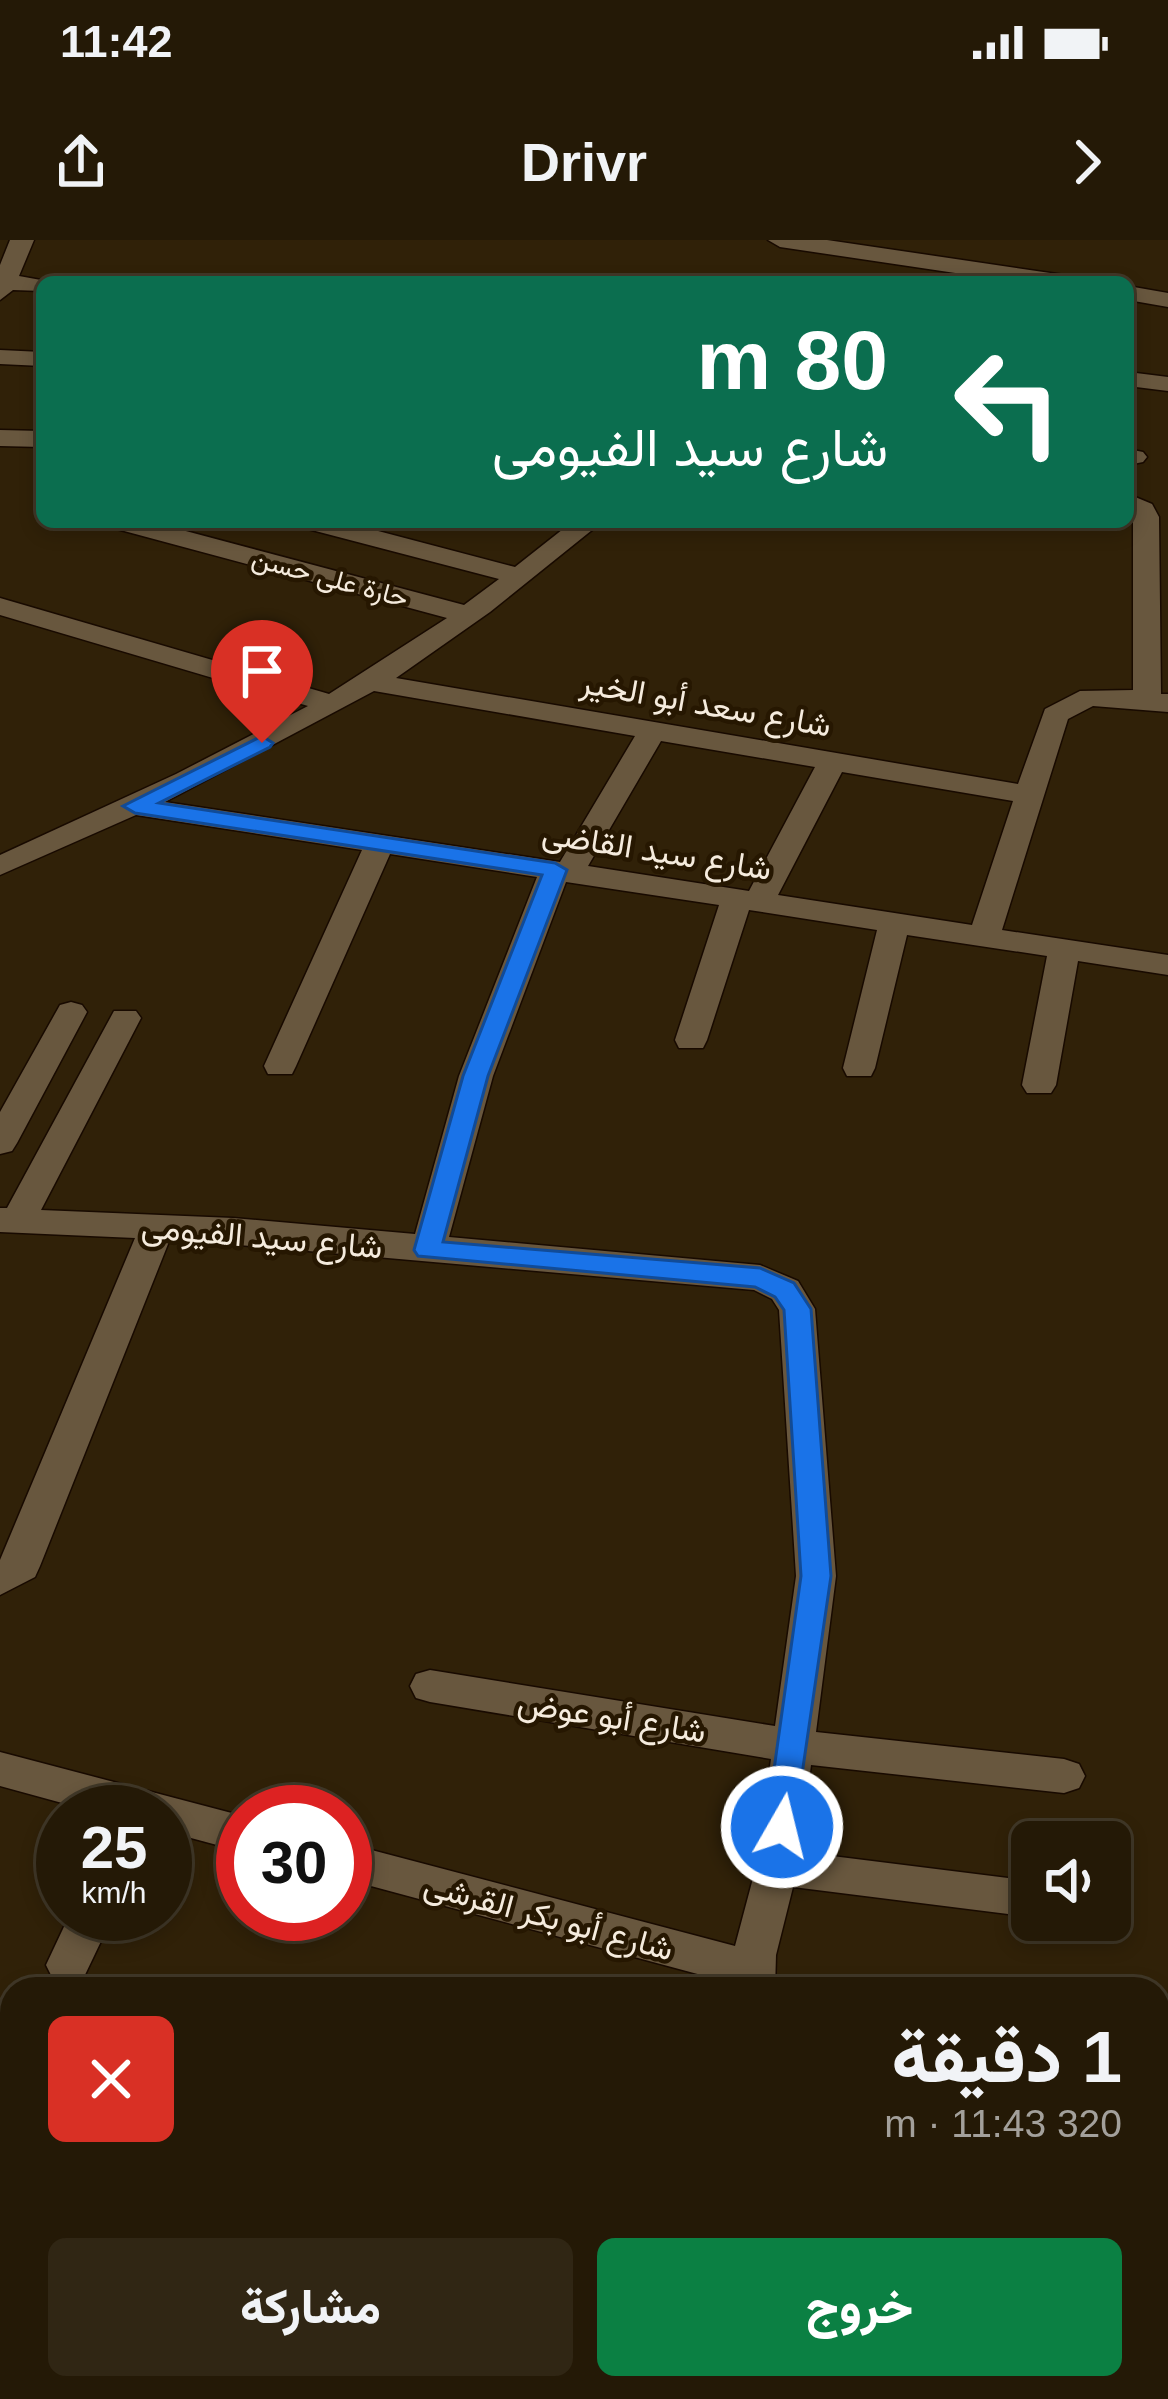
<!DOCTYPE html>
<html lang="ar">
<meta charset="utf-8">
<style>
:root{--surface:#241906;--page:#302614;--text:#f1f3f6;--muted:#a3a09b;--line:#413828;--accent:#0b8043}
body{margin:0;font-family:Helvetica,Vazirmatn,sans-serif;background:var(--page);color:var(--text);direction:rtl;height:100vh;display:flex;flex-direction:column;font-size:45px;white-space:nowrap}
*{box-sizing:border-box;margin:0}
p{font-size:39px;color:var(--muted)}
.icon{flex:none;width:66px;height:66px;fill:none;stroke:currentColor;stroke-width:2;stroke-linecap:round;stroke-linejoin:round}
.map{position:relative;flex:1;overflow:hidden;direction:ltr}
.details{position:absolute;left:0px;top:1737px;width:1170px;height:423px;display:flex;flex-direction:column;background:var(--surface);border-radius:36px 36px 0 0;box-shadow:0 6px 18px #0003,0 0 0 3px var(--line);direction:rtl}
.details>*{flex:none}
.banner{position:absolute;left:36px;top:36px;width:1098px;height:252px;border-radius:18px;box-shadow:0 6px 18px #0003,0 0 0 3px var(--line);direction:rtl;background:#0b6e4f;color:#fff;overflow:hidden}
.tools{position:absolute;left:1011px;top:1581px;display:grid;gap:24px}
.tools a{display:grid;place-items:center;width:120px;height:120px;border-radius:18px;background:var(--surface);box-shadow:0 6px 18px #0003,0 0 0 3px var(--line);font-size:60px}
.speed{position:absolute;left:36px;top:1545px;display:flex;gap:24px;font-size:60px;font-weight:700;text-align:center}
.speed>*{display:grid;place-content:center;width:156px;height:156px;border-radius:50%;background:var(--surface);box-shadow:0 6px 18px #0003,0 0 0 3px var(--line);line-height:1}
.speed small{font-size:30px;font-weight:400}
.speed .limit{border:18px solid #d22;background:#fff;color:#111}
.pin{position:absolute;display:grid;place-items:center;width:102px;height:102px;color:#fff;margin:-123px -51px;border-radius:50% 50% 50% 0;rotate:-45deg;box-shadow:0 0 12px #0007}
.pin .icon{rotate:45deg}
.me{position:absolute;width:132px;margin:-66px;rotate:8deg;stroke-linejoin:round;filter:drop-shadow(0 0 9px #0008)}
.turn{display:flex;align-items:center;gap:42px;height:252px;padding:0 48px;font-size:54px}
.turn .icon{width:156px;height:156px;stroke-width:2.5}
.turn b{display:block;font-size:84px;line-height:102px}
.round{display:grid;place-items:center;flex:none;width:126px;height:126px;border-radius:18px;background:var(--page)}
.summary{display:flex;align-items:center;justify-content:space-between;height:204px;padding:0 48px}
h1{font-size:72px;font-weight:800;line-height:90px}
.primary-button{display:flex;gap:24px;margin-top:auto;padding:24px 48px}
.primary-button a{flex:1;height:138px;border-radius:18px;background:var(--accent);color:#fff;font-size:48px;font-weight:800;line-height:138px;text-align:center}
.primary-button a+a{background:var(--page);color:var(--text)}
.status{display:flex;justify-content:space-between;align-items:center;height:84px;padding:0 60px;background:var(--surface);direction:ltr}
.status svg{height:33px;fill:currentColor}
header{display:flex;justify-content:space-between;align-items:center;height:156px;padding:0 48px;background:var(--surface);font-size:54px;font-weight:800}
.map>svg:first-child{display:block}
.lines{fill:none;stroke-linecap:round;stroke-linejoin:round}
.minor-casing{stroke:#180a00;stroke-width:3}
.minor{fill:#68573e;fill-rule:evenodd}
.route{fill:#1a73e8;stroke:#114b97;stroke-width:3}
.labels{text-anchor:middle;stroke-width:9;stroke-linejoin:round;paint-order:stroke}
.far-street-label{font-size:27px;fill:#f5ebdd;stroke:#261701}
.street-label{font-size:33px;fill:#f5ebdd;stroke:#261701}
</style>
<div class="status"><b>11:42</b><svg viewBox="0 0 49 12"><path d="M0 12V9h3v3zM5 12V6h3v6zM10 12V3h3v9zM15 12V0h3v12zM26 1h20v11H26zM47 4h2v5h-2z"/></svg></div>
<header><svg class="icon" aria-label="forward" viewBox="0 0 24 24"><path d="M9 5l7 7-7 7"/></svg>Drivr<svg class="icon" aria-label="share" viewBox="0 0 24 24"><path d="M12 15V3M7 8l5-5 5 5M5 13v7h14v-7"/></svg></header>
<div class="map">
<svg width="1168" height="2159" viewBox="0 0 1168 2159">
<rect width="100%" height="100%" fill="#302108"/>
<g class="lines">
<defs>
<path id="minor" d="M 10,0 L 34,0 L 19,36 L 52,42 L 42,42 L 42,51 L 13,50 L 0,60 L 0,25 Z
M 768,0 L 827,0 L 1064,35 L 1076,42 L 1016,42 L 780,7 Z
M 1128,46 L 1168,53 L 1168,67 L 1128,60 Z
M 0,110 L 42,112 L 42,126 L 0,124 Z
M 1128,132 L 1168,137 L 1168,151 L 1128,146 Z
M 0,190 L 42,191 L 42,207 L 0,206 Z
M 1128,209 L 1143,212 L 1147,217 L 1143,222 L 1128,225 Z
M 1128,254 L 1152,264 L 1159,277 L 1161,454 L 1168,454 L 1168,472 L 1093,466 L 1068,479 L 1002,690 L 1168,715 L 1168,735 L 1078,721 L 1056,845 L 1051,853 L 1027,853 L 1022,845 L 1047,716 L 907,695 L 875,828 L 871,836 L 847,836 L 843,828 L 877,690 L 749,670 L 707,800 L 703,808 L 679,808 L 675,800 L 719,665 L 566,642 L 493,836 L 449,997 L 760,1025 L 798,1041 L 815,1069 L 836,1336 L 816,1492 L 1064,1519 L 1079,1524 L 1085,1536 L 1079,1548 L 1064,1553 L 811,1525 L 800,1612 L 1032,1641 L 1032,1677 L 793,1647 L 776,1715 L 775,1749 L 731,1749 L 731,1743 L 345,1639 L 345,1603 L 735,1706 L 756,1627 L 771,1519 L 430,1462 L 416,1458 L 410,1446 L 416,1434 L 430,1430 L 775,1486 L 796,1336 L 779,1070 L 772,1059 L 754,1050 L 170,999 L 40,1326 L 35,1337 L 0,1355 L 0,1320 L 135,998 L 0,992 L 0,968 L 7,968 L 114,771 L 136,771 L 141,778 L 41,970 L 233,978 L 415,994 L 459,836 L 537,637 L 390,614 L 296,826 L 292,834 L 268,834 L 264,826 L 362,610 L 136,575 L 0,635 L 0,615 L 176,534 L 308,466 L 0,375 L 0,358 L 329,454 L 447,378 L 113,288 L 109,282 L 152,282 L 464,365 L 499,339 L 304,288 L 300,282 L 344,282 L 515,327 L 572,282 L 602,282 L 490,372 L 396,438 L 1018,544 L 1045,469 L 1080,451 L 1133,450 L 1133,277 L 1128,273 ZM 374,451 L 635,496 L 560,622 L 165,562 ZM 661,501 L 815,527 L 749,651 L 588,626 ZM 842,532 L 1013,561 L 972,685 L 778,655 Z
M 71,762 L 82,765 L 87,772 L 17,903 L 12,911 L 0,914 L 0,872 L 60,765 Z
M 0,1512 L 243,1576 L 243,1612 L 165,1591 L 165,1572 L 95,1572 L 0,1546 Z
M 70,1674 L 114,1674 L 83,1739 L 68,1744 L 53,1739 L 46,1725 Z
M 1158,1986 L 1168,1987 L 1168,2031 L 1158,2030 Z
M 29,2148 L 77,2148 L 77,2159 L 29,2159 Z
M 426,2148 L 474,2148 L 477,2159 L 429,2159 Z
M 814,2148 L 862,2148 L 864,2159 L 816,2159 Z"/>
</defs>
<use href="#minor" class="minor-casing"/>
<use href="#minor" class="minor"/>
</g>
<path class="route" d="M 262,496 L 273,503 L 270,507 L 159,563 L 555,623 L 567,630 L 488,836 L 443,1002 L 760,1028 L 794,1043 L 811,1069 L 831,1336 L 793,1596 L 782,1600 L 771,1596 L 766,1587 L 801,1336 L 784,1070 L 775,1057 L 755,1047 L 418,1016 L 414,1010 L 463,836 L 542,635 L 135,573 L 123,566 Z"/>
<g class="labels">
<g class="far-street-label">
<text transform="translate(330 338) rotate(15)" y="9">حارة على حسن</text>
</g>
<g class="street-label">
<text transform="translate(706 463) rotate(10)" y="12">شارع سعد أبو الخير</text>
<text transform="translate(657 610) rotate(9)" y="12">شارع سيد القاضى</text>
<text transform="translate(262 996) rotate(5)" y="12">شارع سيد الفيومى</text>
<text transform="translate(612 1476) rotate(9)" y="12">شارع أبو عوض</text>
<text transform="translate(549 1676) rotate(15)" y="12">شارع أبو بكر القرشى</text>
</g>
</g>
</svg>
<div class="tools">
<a><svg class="icon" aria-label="sound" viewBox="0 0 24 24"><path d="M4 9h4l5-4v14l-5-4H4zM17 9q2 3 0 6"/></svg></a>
</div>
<div class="speed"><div>25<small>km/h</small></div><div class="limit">30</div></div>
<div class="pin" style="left:262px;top:503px;background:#d93025"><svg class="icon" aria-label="arrive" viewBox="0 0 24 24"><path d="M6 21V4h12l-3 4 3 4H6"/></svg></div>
<svg class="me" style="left:782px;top:1587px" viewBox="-20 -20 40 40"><circle r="17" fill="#1a73e8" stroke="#fff" stroke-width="3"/><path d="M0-11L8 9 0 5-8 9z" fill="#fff"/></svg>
<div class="banner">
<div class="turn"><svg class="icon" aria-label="left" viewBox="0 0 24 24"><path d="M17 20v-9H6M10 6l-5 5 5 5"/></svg><div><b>80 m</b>شارع سيد الفيومى</div></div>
</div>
<section class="details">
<div class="summary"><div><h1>1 دقيقة</h1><p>320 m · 11:43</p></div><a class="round" style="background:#d93025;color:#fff"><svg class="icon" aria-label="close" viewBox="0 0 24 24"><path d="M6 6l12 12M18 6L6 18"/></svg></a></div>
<div class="primary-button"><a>خروج</a><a>مشاركة</a></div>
</section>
</div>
